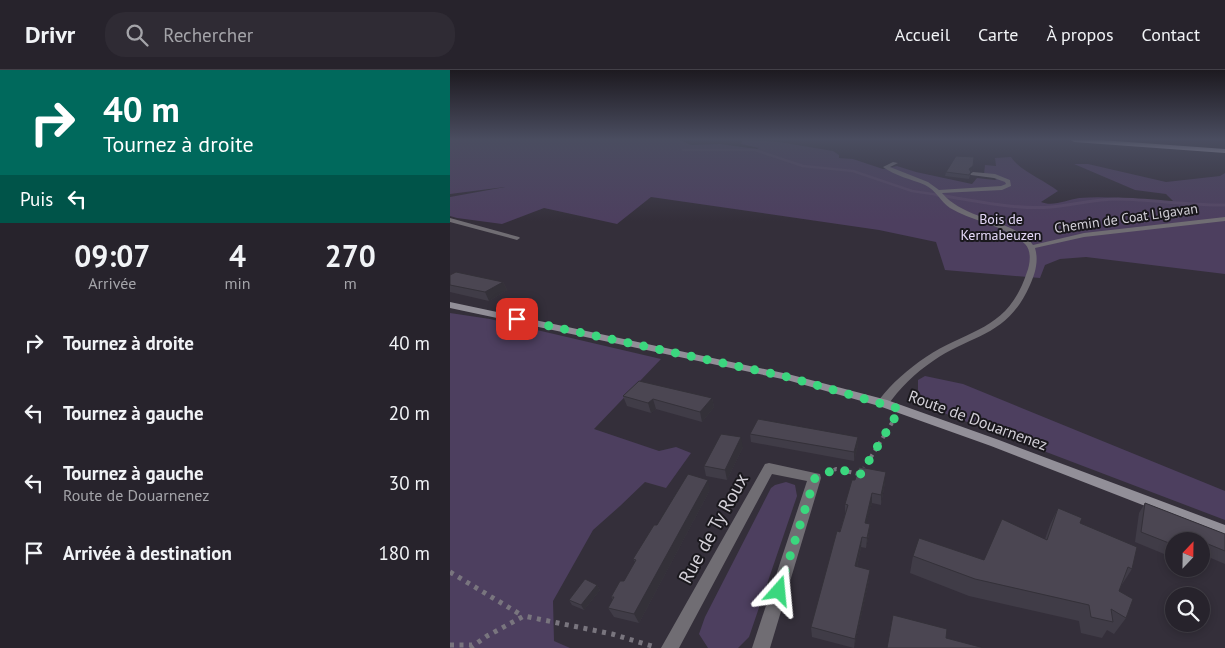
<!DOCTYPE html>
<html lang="fr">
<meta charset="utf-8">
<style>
:root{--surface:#27232c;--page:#2f2b34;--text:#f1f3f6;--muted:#a4a4a9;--line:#434048}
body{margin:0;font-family:"PT Sans",sans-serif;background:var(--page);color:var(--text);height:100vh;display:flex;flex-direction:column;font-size:19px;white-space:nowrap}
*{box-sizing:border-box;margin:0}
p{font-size:16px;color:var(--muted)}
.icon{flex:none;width:28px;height:28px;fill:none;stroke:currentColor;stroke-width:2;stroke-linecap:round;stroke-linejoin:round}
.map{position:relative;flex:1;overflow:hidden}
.panel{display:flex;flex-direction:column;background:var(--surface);width:450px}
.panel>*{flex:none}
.hud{background:#00695c;color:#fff;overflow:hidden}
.needle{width:32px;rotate:22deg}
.fabs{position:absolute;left:715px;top:462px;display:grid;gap:10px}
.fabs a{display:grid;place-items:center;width:45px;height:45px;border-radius:50%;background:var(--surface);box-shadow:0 2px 8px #0003,0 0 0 1px var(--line);font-size:25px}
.pin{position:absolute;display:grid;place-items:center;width:42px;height:42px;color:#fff;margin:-21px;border-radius:10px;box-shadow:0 2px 8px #0006}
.me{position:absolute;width:55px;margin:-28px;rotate:18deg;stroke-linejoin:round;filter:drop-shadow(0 0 4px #0008)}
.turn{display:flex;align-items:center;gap:18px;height:105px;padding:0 20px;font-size:22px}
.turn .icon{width:65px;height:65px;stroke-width:2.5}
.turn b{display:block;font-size:35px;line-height:42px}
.then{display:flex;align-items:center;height:48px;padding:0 20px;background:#0003;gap:10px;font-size:19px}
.eta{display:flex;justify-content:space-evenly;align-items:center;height:85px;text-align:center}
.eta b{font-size:30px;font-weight:700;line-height:35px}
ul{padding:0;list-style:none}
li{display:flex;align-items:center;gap:15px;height:70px;padding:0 20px}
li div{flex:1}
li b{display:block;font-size:19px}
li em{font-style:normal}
header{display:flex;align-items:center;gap:30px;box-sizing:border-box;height:70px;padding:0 25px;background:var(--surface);border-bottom:1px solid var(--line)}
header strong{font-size:24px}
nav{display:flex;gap:28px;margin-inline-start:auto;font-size:18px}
.search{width:350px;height:45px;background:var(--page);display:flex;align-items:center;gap:12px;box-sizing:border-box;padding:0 18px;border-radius:20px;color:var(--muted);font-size:19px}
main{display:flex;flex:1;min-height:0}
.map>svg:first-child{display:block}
.green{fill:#4d3f5f}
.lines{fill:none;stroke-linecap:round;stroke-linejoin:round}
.stream-far1{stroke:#564766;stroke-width:2.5}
.stream{stroke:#564766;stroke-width:3}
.path-far1{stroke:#79757e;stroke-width:4;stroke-dasharray:3 4.5;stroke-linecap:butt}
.path{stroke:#79757e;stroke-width:5;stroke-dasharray:4 5.5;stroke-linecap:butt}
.street{fill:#706d73;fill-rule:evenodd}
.secondary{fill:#928f98;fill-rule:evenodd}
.highway{fill:#c5c0ce;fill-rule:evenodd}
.wall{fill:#403c47}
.shaded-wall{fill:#343139}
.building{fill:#4b4652;stroke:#343139}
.route{stroke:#3bd77e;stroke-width:9;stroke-dasharray:0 16.2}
.labels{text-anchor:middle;stroke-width:4;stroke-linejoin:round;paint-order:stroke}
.far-street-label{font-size:14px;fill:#d3d0d8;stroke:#1a181d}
.far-park-label{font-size:14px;fill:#e4d8f7;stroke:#1a181d}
.street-label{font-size:16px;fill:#d3d0d8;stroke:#1a181d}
.near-street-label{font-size:19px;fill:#d3d0d8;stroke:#1a181d}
</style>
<header>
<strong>Drivr</strong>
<div class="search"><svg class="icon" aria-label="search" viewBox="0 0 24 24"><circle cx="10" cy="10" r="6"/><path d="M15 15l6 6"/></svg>Rechercher</div>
<nav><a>Accueil</a><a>Carte</a><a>À propos</a><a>Contact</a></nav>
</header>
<main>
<section class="panel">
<div class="hud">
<div class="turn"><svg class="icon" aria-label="right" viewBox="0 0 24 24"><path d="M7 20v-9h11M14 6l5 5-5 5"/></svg><div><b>40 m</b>Tournez à droite</div></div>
<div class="then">Puis<svg class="icon" aria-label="left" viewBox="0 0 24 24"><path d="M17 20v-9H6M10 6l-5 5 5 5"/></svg></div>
</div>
<div class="eta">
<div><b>09:07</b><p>Arrivée</p></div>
<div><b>4</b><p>min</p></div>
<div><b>270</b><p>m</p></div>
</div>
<ul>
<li><svg class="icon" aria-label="right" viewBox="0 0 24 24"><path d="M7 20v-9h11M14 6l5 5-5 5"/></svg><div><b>Tournez à droite</b></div><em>40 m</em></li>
<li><svg class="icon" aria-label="left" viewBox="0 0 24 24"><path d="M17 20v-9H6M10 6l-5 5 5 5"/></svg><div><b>Tournez à gauche</b></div><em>20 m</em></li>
<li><svg class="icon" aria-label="left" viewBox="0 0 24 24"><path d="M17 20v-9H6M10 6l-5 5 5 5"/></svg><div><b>Tournez à gauche</b><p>Route de Douarnenez</p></div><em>30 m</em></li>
<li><svg class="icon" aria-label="arrive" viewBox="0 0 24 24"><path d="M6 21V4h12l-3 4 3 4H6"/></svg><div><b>Arrivée à destination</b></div><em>180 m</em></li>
</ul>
</section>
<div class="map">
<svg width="775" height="578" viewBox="0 0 775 578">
<rect width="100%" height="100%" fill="#342f3a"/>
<path class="green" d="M 0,70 L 230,70 L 241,75 L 270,74 L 307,79 L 309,78 L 291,74 L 293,70 L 329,72 L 383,81 L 389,85 L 389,88 L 403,89 L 433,99 L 447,96 L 466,102 L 522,114 L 527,108 L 545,110 L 550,107 L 534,104 L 535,95 L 546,96 L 545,88 L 561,87 C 570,101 594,110 608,121 L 591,132 C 603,137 616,130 629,128 C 661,125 691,131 723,131 L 716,124 L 685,120 L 624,94 L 638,94 L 716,112 L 770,106 L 775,103 L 775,204 L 636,187 L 610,189 L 595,195 L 590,208 L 495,200 L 486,172 L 429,160 L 201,127 L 167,154 L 94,138 L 52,154 L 7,148 L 0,146 L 0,127 L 55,117 L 0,124 Z
M 0,243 L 40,249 L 211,289 L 144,359 L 209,381 L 226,377 L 241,383 L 216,418 L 195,412 L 170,436 L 143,460 L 103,531 L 104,571 L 120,578 L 0,578 Z
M 475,306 L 513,314 L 775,421 L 775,450 L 478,337 L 468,320 L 468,310 Z
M 336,412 L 345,415 L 347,426 L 299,567 L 288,578 L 258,578 L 249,564 L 255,547 L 321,418 L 325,415 Z"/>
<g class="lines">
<path class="stream-far1" d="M 233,80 L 305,80 L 353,96 L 403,101 L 462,121 L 496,126"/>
<path class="stream" d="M 487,125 C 524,130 563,140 601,137 C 623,135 645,129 669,129 C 704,130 739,135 775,135"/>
<path class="path-far1" d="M 413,400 L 445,348
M 377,403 L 386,399 L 409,404"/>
<path class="path" d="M 0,502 L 73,546
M 0,575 L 22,575
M 20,578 L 37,566 L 74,546 L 162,564 L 205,577"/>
<path class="street" d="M 443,92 L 448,93 L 440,97 L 478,112 L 489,120 L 551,116 L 556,114 L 555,112 L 544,108 L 521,105 L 520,104 L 523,102 L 545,104 L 560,110 L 561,116 L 552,120 L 492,123 C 514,150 566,150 583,175 L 634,163 L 775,147 L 775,151 L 634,167 L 585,178 C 589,191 585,204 580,215 C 557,267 524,263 483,291 C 465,303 450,318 437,336 L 429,336 L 427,333 L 429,330 C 442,313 458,299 476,287 C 520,258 558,261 577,202 C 580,194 582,181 575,174 C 555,155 523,152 500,138 C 490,131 486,120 475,115 C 461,109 445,106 433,97 Z
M 0,148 L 69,167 L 70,168 L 67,170 L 0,152 Z
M 319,393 L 365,403 L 370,404 L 371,408 L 320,578 L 302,578 L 357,411 L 322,404 L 229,578 L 211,578 L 315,394 Z"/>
<path class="secondary" d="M 0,232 L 338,304 L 437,330 L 549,370 L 775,455 L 775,467 L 541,376 L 429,336 L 337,310 L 0,238 Z"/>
<path class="highway" d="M 621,70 L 651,70 L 775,79 L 775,83 L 624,72 Z"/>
</g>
<path class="wall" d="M 522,100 L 521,102 L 519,109 L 495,106 L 496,102 Z
M 0,205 L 53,212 L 57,220 L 39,231 L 0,222 Z
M 173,326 L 262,328 L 264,337 L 252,352 L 206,339 L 201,343 L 177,336 Z
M 300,364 L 408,367 L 408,375 L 404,391 L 301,372 Z
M 293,377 L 277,410 L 256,406 L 254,396 Z
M 435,412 L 431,435 L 422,433 L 416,453 L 419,464 L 416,478 L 411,477 L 407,497 L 419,510 L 404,578 L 362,567 L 361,557 L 395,444 L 395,434 Z
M 260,420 L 189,553 L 164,547 L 158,538 L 163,530 L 161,527 L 174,511 L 185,492 L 183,489 L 207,455 Z
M 695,433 L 775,464 L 775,494 L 756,486 L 751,493 L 751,471 L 724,471 L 724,484 L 722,483 L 719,486 L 685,472 L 689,443 Z
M 608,438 L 630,453 L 682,499 L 671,516 L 669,521 L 676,548 L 664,564 L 657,560 L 652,568 L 631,563 L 629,551 L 519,526 L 460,503 L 463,486 L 534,490 L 595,469 L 600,455 Z
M 147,515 L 150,520 L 134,540 L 122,535 L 119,530 Z"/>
<path class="shaded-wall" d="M 523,96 L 522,100 L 518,104 L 519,99 Z
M 53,212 L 57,220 L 39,231 L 35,222 Z
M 262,328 L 264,337 L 252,352 L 250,342 Z
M 203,329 L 206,339 L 201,343 L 198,333 Z
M 291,367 L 293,377 L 277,410 L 275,400 Z
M 408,367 L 408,375 L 404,391 L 404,382 Z
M 436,402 L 435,412 L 431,435 L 431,425 Z
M 258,410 L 260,420 L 189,553 L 184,544 Z
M 422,423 L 422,433 L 414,463 L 415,453 Z
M 420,454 L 419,464 L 416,478 L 417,468 Z
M 412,467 L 411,477 L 405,506 L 405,496 Z
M 420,500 L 419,510 L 404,578 L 405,569 Z
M 147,515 L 150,520 L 134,540 L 131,535 Z"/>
<path class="building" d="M 506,86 L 524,87 L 523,96 L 519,99 L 521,102 L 519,105 L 496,102 Z
M 6,202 L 53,212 L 35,222 L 0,215 L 0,205 Z
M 189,311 L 262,328 L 250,342 L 203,329 L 198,333 L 173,326 Z
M 308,349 L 408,367 L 404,382 L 300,364 Z
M 271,364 L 291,367 L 275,400 L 254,396 Z
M 409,397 L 436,402 L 431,425 L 422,423 L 415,453 L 420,454 L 417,468 L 412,467 L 405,496 L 420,500 L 405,569 L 361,557 L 387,461 L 390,462 L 398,435 L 395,434 L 402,410 L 405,410 Z
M 238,404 L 258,410 L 184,544 L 158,538 L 164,527 L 161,527 L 170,511 L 174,511 L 186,490 L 183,489 L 204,455 L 207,455 Z
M 695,433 L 775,464 L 775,481 L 758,474 L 758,485 L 751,482 L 751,471 L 724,471 L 724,475 L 691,462 Z
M 608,438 L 632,448 L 630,453 L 687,477 L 682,499 L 678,497 L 669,521 L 683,529 L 676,548 L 661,539 L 663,552 L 641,547 L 639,535 L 525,509 L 463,486 L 469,468 L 534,490 L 552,449 L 597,470 Z
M 135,509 L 147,515 L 131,535 L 119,530 Z
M 443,545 L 497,559 L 496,568 L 534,578 L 437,578 Z"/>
<linearGradient id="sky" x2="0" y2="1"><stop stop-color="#1d1a20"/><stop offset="0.46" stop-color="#4a4d60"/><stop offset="1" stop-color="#4a4d60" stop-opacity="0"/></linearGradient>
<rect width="775" height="151" fill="url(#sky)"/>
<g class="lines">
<path class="route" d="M 67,249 L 338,307 L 450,339 L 411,404 L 386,399 L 365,408 L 329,521"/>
</g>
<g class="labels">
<g class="far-street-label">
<text transform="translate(676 148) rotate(-8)" y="5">Chemin de Coat Ligavan</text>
</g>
<g class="far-park-label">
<text x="551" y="154">Bois de<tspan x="551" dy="16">Kermabeuzen</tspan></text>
</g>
<g class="street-label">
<text transform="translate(528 350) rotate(20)" y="6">Route de Douarnenez</text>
</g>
<g class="near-street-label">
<text transform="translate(263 458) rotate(-61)" y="7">Rue de Ty Roux</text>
</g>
</g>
</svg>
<div class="fabs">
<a><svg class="needle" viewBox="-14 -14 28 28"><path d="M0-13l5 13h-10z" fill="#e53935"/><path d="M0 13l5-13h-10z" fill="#a4a4a9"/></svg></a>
<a><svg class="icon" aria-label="search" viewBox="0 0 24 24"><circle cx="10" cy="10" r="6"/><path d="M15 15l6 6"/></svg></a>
</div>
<div class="pin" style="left:67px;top:249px;background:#d93025"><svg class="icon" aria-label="arrive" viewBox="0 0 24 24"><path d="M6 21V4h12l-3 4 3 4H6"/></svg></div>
<svg class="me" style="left:329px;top:521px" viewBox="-20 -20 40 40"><path d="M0-17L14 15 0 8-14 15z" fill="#3bd77e" stroke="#fff" stroke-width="4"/></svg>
</div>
</main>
